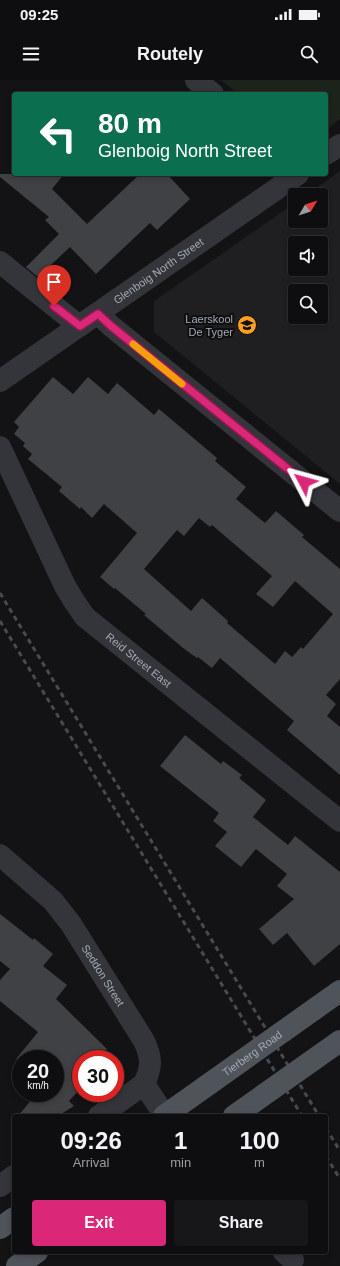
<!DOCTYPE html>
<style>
:root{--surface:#0e0e10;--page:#171719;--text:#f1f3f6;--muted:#9b9c9f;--line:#2e2e30;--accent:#db2777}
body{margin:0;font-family:Helvetica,sans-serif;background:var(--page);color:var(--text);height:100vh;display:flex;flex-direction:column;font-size:15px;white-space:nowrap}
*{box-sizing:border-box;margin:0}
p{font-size:13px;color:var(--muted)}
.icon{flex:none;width:22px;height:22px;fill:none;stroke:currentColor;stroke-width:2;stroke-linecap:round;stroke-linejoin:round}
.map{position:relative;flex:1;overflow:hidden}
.panel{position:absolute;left:12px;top:1034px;width:316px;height:140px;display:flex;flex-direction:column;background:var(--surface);border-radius:4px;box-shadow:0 2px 6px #0003,0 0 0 1px var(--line)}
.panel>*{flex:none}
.guide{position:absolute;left:12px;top:12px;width:316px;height:84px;border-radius:4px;box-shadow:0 2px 6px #0003,0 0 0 1px var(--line);background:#0b6e4f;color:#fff;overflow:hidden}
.needle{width:26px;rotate:51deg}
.tools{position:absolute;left:288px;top:108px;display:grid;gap:8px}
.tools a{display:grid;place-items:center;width:40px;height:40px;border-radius:4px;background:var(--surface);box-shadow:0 2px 6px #0003,0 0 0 1px var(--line);font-size:20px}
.speed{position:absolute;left:12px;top:970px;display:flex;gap:8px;font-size:20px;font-weight:700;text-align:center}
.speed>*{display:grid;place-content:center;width:52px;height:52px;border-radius:50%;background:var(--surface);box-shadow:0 2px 6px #0003,0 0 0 1px var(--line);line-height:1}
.speed small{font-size:10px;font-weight:400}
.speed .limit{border:6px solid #d22;background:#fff;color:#111}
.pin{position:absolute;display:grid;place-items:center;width:34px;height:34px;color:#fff;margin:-41px -17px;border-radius:50% 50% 50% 0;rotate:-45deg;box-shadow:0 0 4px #0007}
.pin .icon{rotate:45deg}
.me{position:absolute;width:44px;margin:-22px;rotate:309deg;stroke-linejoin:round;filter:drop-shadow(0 0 3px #0008)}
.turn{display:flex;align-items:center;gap:14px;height:84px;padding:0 20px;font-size:18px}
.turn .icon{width:52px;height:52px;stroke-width:2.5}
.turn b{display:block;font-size:28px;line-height:34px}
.eta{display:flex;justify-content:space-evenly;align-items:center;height:68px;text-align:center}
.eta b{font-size:24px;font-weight:700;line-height:28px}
.button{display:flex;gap:8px;margin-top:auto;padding:8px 20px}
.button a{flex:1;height:46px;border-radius:4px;background:var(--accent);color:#fff;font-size:16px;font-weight:700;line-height:46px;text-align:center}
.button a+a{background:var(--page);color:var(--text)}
.status{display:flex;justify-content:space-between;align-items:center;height:28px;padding:0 20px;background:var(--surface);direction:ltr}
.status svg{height:11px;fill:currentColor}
header{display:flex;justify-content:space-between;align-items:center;height:52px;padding:0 20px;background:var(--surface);font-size:18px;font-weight:700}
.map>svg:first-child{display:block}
.built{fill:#1f1f22;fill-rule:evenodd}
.green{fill:#1b231b}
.building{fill:#3f4145;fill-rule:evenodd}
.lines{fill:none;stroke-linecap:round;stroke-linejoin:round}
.minor{stroke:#34353a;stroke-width:22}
.major{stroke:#4f535a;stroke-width:22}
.rail{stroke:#474a50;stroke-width:3;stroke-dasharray:5 4;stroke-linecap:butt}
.major-bridge{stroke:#4f535a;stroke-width:22}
.route-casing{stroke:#8e194d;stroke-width:10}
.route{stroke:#db2777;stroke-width:7}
.slow{stroke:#f59e0b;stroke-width:7}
.labels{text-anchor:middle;stroke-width:4;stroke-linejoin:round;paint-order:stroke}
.street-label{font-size:11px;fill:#a3abb7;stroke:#0e0e10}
.poi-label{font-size:11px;fill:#a3abb7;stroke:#0e0e10;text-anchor:end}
</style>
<div class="status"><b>09:25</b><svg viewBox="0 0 49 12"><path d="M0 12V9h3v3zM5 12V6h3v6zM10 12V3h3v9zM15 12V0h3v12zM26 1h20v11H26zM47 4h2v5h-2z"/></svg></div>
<header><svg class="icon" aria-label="menu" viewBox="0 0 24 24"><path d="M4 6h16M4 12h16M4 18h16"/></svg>Routely<svg class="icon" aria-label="search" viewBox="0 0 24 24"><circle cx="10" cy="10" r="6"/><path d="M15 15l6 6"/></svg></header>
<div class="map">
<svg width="340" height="1186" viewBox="0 0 340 1186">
<rect width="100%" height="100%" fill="#131315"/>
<path class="built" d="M 340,91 L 340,404 L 154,252 L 154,221 L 295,123 L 295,141 L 321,141 L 321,115 L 306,115 ZM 295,163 L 321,163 L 321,189 L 295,189 ZM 295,211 L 321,211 L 321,237 L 295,237 Z"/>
<path class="green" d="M 221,0 L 340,0 L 340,39 L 326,50 L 326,14 L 238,14 Z"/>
<path class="building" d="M 0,94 L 64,94 L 52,109 L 87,144 L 140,94 L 167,94 L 190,119 L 157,150 L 150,143 L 96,194 L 70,167 L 38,197 L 26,187 L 59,154 L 45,140 L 49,137 L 0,97 Z
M 53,297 L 73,314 L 88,297 L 108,314 L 117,303 L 154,335 L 159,329 L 217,378 L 215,381 L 246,407 L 236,419 L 265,443 L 276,431 L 304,455 L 302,457 L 340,489 L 340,599 L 326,615 L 336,624 L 327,636 L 340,647 L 340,695 L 287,650 L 294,641 L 220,578 L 212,588 L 198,577 L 197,578 L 183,568 L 144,535 L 146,534 L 115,508 L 114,509 L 100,497 L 137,453 L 104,424 L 92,438 L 81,427 L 80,429 L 59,411 L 62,407 L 28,379 L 32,374 L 23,366 L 25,363 L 14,354 L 19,347 L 14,342 ZM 199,438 L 210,447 L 212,445 L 272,496 L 256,514 L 273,527 L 295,501 L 333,534 L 303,569 L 301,567 L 292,577 L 285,571 L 275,584 L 227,543 L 228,541 L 202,518 L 191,531 L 144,489 L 177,450 L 184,456 Z
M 185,655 L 221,684 L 223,681 L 242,695 L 239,698 L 266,720 L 253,737 L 288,765 L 295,756 L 340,792 L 340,864 L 314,886 L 287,853 L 273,865 L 259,849 L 294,819 L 277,806 L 287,794 L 256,769 L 241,787 L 215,766 L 227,752 L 213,741 L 219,733 L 160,686 Z
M 0,834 L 33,860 L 34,858 L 53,874 L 43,886 L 67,905 L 56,919 L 107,969 L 97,979 L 81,979 L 81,1008 L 69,1021 L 74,1026 L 58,1036 L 18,1036 L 37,1013 L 55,1013 L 55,979 L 16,979 L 38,952 L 0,921 L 0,900 L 10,889 L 0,881 Z"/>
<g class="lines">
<g class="minor">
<path d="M 196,0 L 213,14"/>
<path d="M 326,74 L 340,65"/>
<path d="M 0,182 L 79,246"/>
<path d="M 98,234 L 111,246 L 340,431"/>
<path id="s1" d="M 0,301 L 298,94"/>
<path id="s2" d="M 0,367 L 65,506 L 74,521 L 85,537 L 340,741"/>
<path id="s3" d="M 0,775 L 53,821 L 71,844 L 144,961 C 152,978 152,986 144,1004"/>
<path d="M 144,1004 L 165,1036"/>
<path d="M 99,1036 L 144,1004"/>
<path d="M 0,1106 L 14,1096"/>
<path d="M 284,1172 L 293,1180"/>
</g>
<path class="major" d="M 0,1148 L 14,1138
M 17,1186 L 37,1172"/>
<path class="rail" d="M 0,513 L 319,1036
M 0,541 L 302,1036
M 326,1048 L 340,1071
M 326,1076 L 340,1099"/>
<g class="major-bridge">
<path id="s4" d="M 164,1036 L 340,911"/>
<path d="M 234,1036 L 340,961"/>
</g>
</g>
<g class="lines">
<defs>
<path id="route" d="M 54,226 L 80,246 L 98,234 L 111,246 L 304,402"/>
</defs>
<use href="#route" class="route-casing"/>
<use href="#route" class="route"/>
<path class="slow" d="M 133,264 L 182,304"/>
</g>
<defs>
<symbol id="school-disc" viewBox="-11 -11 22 22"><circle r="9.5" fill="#ffa021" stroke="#0e0e10"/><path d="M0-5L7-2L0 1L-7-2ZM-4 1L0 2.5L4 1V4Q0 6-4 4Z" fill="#111"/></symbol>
</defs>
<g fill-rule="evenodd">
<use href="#school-disc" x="236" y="234" width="22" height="22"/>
</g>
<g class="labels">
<g class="street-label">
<text dy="4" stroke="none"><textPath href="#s1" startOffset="193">Glenboig North Street</textPath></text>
<text dy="4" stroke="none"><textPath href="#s2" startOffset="259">Reid Street East</textPath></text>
<text dy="4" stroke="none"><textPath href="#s3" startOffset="160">Seddon Street</textPath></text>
<text dy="4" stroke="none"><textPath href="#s4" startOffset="108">Tierberg Road</textPath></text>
</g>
<g class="poi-label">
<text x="233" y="243">Laerskool<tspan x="233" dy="13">De Tyger</tspan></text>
</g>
</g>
</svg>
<div class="tools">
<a><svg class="needle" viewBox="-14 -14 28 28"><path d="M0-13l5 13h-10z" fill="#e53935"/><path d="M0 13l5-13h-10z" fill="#9b9c9f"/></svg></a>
<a><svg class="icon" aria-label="sound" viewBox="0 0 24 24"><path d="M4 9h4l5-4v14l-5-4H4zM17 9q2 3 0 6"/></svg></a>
<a><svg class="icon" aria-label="search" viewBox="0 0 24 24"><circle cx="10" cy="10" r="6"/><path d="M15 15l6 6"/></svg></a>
</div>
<div class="speed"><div>20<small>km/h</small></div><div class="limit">30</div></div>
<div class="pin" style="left:54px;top:226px;background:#d93025"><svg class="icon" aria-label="arrive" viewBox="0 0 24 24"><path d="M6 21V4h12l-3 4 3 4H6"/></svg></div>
<svg class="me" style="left:304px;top:402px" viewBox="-20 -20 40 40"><path d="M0-17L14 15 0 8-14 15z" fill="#db2777" stroke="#fff" stroke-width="4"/></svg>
<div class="guide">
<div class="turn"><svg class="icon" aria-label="left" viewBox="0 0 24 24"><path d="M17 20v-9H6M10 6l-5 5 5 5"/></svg><div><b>80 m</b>Glenboig North Street</div></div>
</div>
<section class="panel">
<div class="eta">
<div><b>09:26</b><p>Arrival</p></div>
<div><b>1</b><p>min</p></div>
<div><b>100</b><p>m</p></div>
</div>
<div class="button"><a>Exit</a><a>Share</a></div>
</section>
</div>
